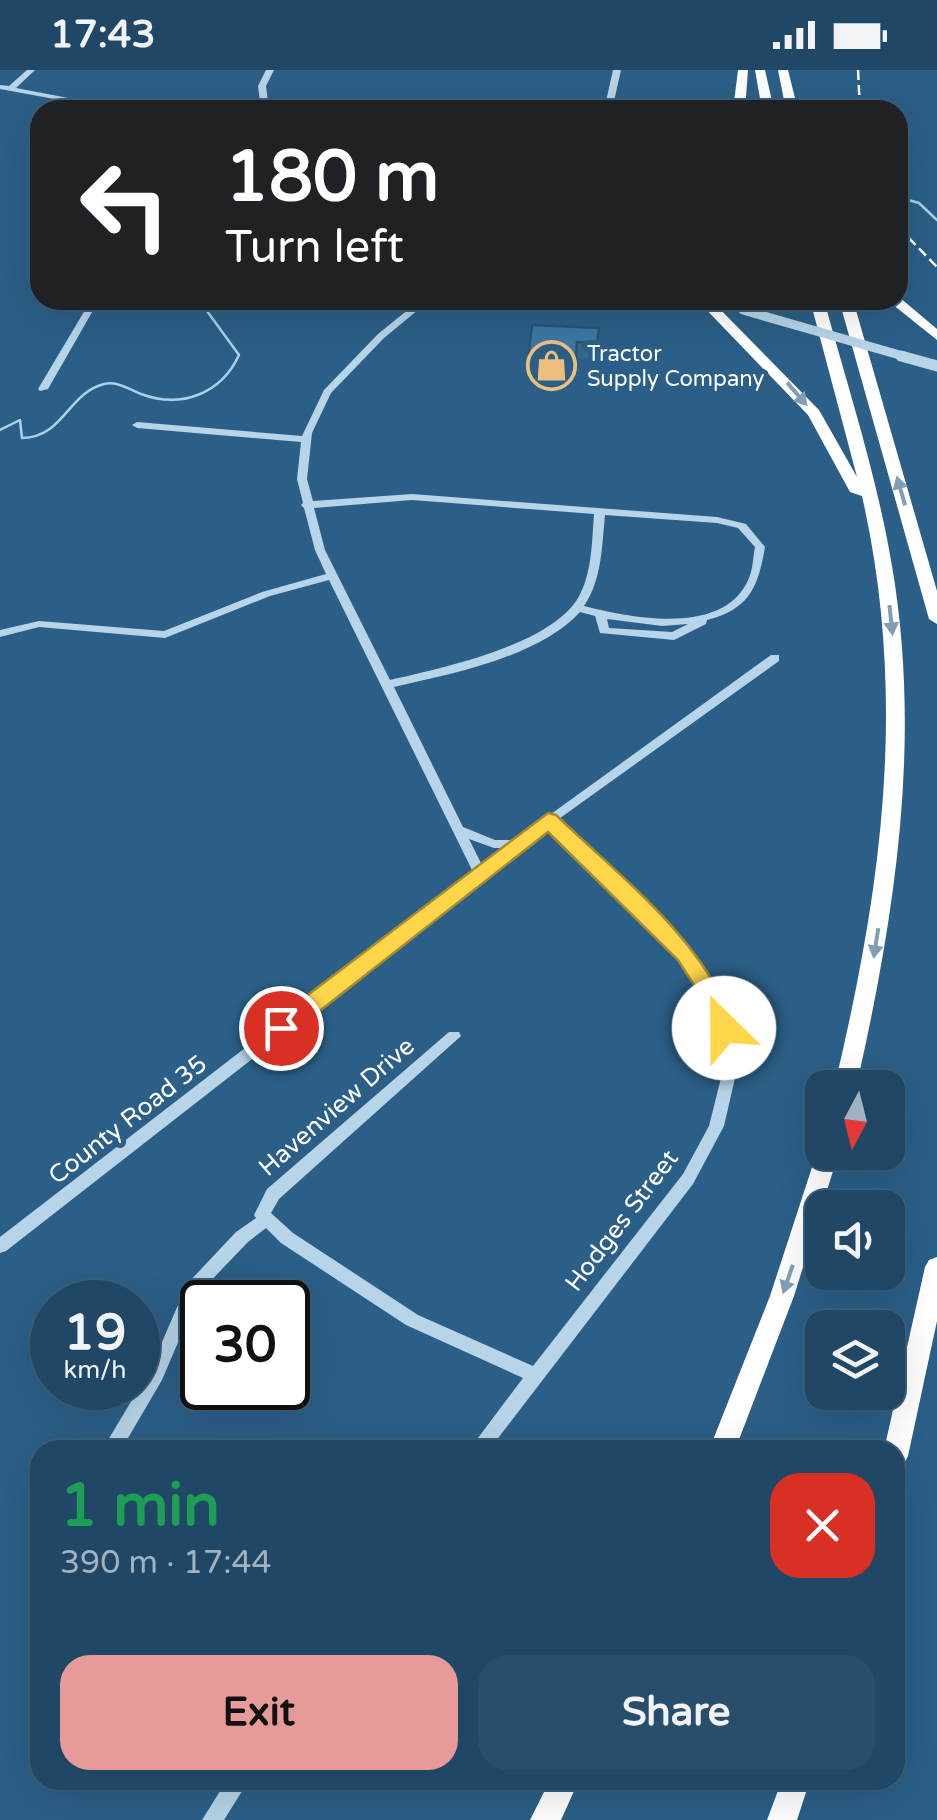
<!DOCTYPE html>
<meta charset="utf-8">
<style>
:root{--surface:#204765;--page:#284e6b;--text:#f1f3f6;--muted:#a2b2bf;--line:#3d5f79;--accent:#e69b98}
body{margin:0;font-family:"Varela Round",sans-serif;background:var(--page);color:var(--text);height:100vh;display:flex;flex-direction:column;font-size:38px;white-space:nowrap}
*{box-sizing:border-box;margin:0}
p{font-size:32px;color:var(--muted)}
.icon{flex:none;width:55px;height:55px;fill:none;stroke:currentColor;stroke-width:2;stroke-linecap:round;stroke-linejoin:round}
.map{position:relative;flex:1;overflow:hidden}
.drawer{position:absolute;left:30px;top:1370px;width:875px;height:350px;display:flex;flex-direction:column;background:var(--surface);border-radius:30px;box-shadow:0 10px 40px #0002,0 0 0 2px var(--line)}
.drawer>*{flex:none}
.guide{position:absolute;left:30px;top:30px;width:878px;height:210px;border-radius:30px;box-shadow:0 10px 40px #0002,0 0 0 2px var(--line);background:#202124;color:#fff;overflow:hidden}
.needle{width:65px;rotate:187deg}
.controls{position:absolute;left:805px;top:1000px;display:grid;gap:20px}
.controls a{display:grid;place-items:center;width:100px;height:100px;border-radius:20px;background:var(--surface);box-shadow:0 10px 40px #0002,0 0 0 2px var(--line);font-size:50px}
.speed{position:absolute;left:30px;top:1210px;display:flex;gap:20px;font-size:50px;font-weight:700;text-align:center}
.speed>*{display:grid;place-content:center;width:130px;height:130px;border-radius:50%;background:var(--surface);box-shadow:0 10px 40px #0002,0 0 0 2px var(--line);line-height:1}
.speed small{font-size:25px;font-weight:400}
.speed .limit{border:5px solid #111;border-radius:15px;background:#fff;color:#111}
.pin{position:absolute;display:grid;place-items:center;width:85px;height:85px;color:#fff;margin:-42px;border:5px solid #fff;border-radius:50%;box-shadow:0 2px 10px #0007}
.me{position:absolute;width:110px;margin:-55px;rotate:337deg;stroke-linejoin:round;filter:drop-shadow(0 0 8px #0008)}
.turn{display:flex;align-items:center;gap:35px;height:210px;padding:0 30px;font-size:45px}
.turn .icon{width:130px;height:130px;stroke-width:2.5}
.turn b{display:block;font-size:70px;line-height:85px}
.round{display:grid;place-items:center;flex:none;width:105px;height:105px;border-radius:30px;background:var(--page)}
.head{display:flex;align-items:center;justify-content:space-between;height:170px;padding:0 30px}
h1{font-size:60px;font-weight:700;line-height:75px;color:#1e9e55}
.button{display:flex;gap:20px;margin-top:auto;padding:20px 30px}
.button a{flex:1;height:115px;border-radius:30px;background:var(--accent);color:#111;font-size:40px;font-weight:700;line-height:115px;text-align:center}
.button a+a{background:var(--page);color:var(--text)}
.status{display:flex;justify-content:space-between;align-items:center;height:70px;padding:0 50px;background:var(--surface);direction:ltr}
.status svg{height:28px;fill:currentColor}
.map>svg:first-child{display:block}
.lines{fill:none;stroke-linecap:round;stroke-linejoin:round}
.stream{stroke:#acd0e8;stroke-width:2.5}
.minor{fill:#b7d4e8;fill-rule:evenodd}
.highway{fill:#fff;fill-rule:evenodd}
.rail{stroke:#fff;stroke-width:2.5;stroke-dasharray:10 5;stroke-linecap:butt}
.minor-bridge-far1{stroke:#b7d4e8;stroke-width:9}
.minor-bridge{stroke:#b7d4e8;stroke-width:11}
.wall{fill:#34678c}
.building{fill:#3c78a3;stroke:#2a5472;stroke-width:2.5}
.oneway{fill:#809fb7}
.route{fill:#ffd54a;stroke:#a68a30;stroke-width:2.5}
.labels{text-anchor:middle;stroke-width:10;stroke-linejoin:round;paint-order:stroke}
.far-poi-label{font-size:22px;fill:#fff;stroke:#2b5f87;text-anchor:start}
.street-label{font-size:25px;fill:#fff;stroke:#2b5f87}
</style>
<div class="status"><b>17:43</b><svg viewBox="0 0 49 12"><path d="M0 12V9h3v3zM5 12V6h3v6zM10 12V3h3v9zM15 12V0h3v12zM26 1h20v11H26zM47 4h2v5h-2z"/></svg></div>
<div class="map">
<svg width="937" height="1750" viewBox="0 0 937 1750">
<rect width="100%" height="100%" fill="#2b5f87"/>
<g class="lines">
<path class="stream" d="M 898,127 L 919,133 L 937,150
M 0,360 L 20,350 L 22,368 C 63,368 68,323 104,314 C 117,311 129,319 141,324 C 181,339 221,324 239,285 L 207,241 L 193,230"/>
<path class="minor" d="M 27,0 L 35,0 L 16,18 L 131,40 L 114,40 L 0,19 L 0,15 L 9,16 Z
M 266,0 L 274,0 L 266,16 L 269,40 L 261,40 L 258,16 Z
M 613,0 L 621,0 L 612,40 L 604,40 Z
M 91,230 L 99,230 L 48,319 L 40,321 L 38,319 Z
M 420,230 L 430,230 L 384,268 L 331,323 L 312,363 L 307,409 L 313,431 L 412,424 L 717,447 L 746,454 L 765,477 C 758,518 749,539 707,550 L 706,554 L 674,570 L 600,563 L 595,546 L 580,542 C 539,587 451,604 394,617 L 463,757 L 495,770 L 515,770 L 771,585 L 779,585 L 779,591 L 556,751 L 675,862 L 703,896 L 731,958 L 735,1008 L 724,1056 L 693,1114 L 489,1380 L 469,1380 L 523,1308 L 406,1255 L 281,1173 L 266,1158 L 248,1172 L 199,1223 L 162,1310 L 121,1380 L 102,1380 L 150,1300 L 187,1214 L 236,1162 L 256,1148 L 254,1145 L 267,1119 L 449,962 L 459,962 L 461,966 L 279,1129 L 271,1143 L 293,1163 L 418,1245 L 533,1296 L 683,1104 L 709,1056 L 721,1008 L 717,958 L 692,903 L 665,870 L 548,758 L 6,1181 L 0,1183 L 0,1167 L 473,802 L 329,510 L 270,526 L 165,568 L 39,557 L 0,567 L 0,560 L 39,551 L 164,561 L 262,522 L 326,504 L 315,480 L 304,438 L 301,435 L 303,433 L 297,409 L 301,372 L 137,358 L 132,355 L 137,352 L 302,366 L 324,320 L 378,264 ZM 412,430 L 594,444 C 592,470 592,505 578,528 C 550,575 443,598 390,610 L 325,480 L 314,438 ZM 605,445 L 717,453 L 738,458 L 755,477 C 753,487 753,499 749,508 C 725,567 631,548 584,536 C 602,510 602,475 605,445 ZM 607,549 L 662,556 L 688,554 L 672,562 L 609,558 ZM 469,769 L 494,778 L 504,778 L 482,795 Z
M 702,230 L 716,230 L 748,240 L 743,243 Z
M 227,1710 L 249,1710 L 224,1750 L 202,1750 Z"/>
<path class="highway" d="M 738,0 L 748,0 L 745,40 L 733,40 Z
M 755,0 L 765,0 L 774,40 L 762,40 Z
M 778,0 L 788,0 L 798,40 L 786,40 Z
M 899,227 L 937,259 L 937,270 L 887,230 Z
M 697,230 L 711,230 L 819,340 L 857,407 L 810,230 L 824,230 C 848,318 877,406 892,496 C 922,671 895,846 856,1018 L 834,1018 C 882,818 908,629 862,426 L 850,422 L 808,345 Z
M 839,230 L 853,230 L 937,521 L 937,554 L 929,549 Z
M 822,1075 L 822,1082 L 839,1082 L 794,1226 L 735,1380 L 709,1380 L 770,1226 L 817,1082 Z
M 937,1187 L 937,1251 L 908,1386 L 904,1394 L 895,1398 L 895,1380 L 884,1380 L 925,1197 L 929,1190 Z
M 550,1710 L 579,1710 L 561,1750 L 530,1750 Z
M 782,1710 L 810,1710 L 797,1750 L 767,1750 Z"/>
<path class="rail" d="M 858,0 L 860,40
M 898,157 L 937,197"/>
<path class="minor-bridge-far1" d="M 743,240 L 910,288"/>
<path class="minor-bridge" d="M 901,286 L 937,296"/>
</g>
<path class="wall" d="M 599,258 L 597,288 L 577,288 L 575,306 L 527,304 L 528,288 Z"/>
<path class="building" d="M 532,255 L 599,258 L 597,273 L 577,272 L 576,290 L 528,288 Z"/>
<defs><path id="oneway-solid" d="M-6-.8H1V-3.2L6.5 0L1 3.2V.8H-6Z" transform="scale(2.5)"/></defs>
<g class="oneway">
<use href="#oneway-solid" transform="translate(797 324) rotate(49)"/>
<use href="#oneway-solid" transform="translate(901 421) rotate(-106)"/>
<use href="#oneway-solid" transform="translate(891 550) rotate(84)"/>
<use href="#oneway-solid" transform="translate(876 873) rotate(99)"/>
<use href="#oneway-solid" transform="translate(788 1209) rotate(109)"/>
</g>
<path class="route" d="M 548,743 L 556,745 C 625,811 701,867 736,958 L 732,964 L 716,964 L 698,921 L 678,890 L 548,762 L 289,965 L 272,965 L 272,952 Z"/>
<defs>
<symbol id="shop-ring" viewBox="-11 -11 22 22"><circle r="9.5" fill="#2b5f87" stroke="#edbf7f" stroke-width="1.5"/><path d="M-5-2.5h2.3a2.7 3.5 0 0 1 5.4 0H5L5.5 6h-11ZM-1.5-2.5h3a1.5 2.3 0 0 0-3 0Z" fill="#edbf7f"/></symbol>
</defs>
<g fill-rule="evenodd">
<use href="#shop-ring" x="524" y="268" width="55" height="55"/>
</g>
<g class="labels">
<g class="far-poi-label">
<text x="587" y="291">Tractor<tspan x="587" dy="25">Supply Company</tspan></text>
</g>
<g class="street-label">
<text transform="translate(336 1036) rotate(-41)" y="9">Havenview Drive</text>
<text transform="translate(127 1049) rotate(-38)" y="9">County Road 35</text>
<text transform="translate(621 1150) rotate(-53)" y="9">Hodges Street</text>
</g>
</g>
</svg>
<div class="controls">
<a><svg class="needle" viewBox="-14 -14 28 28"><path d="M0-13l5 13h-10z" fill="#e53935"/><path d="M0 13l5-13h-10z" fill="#a2b2bf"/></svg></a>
<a><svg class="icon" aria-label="sound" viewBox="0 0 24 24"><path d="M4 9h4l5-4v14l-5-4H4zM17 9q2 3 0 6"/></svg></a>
<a><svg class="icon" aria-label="layers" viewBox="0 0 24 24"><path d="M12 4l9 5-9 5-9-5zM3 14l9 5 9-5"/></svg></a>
</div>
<div class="speed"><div>19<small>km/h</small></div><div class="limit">30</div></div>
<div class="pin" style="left:281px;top:958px;background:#d93025"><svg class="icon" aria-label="arrive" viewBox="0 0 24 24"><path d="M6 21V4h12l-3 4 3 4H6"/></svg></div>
<svg class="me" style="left:724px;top:958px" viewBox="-20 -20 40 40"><circle r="19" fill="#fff"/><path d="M0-13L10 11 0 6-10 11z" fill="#ffd54a"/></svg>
<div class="guide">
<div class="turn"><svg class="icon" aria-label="left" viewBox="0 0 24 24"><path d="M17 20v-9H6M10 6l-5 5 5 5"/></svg><div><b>180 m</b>Turn left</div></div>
</div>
<section class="drawer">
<div class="head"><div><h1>1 min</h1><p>390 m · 17:44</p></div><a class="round" style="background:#d93025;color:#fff"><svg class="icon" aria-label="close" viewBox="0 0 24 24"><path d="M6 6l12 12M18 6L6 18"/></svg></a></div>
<div class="button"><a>Exit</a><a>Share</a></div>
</section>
</div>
